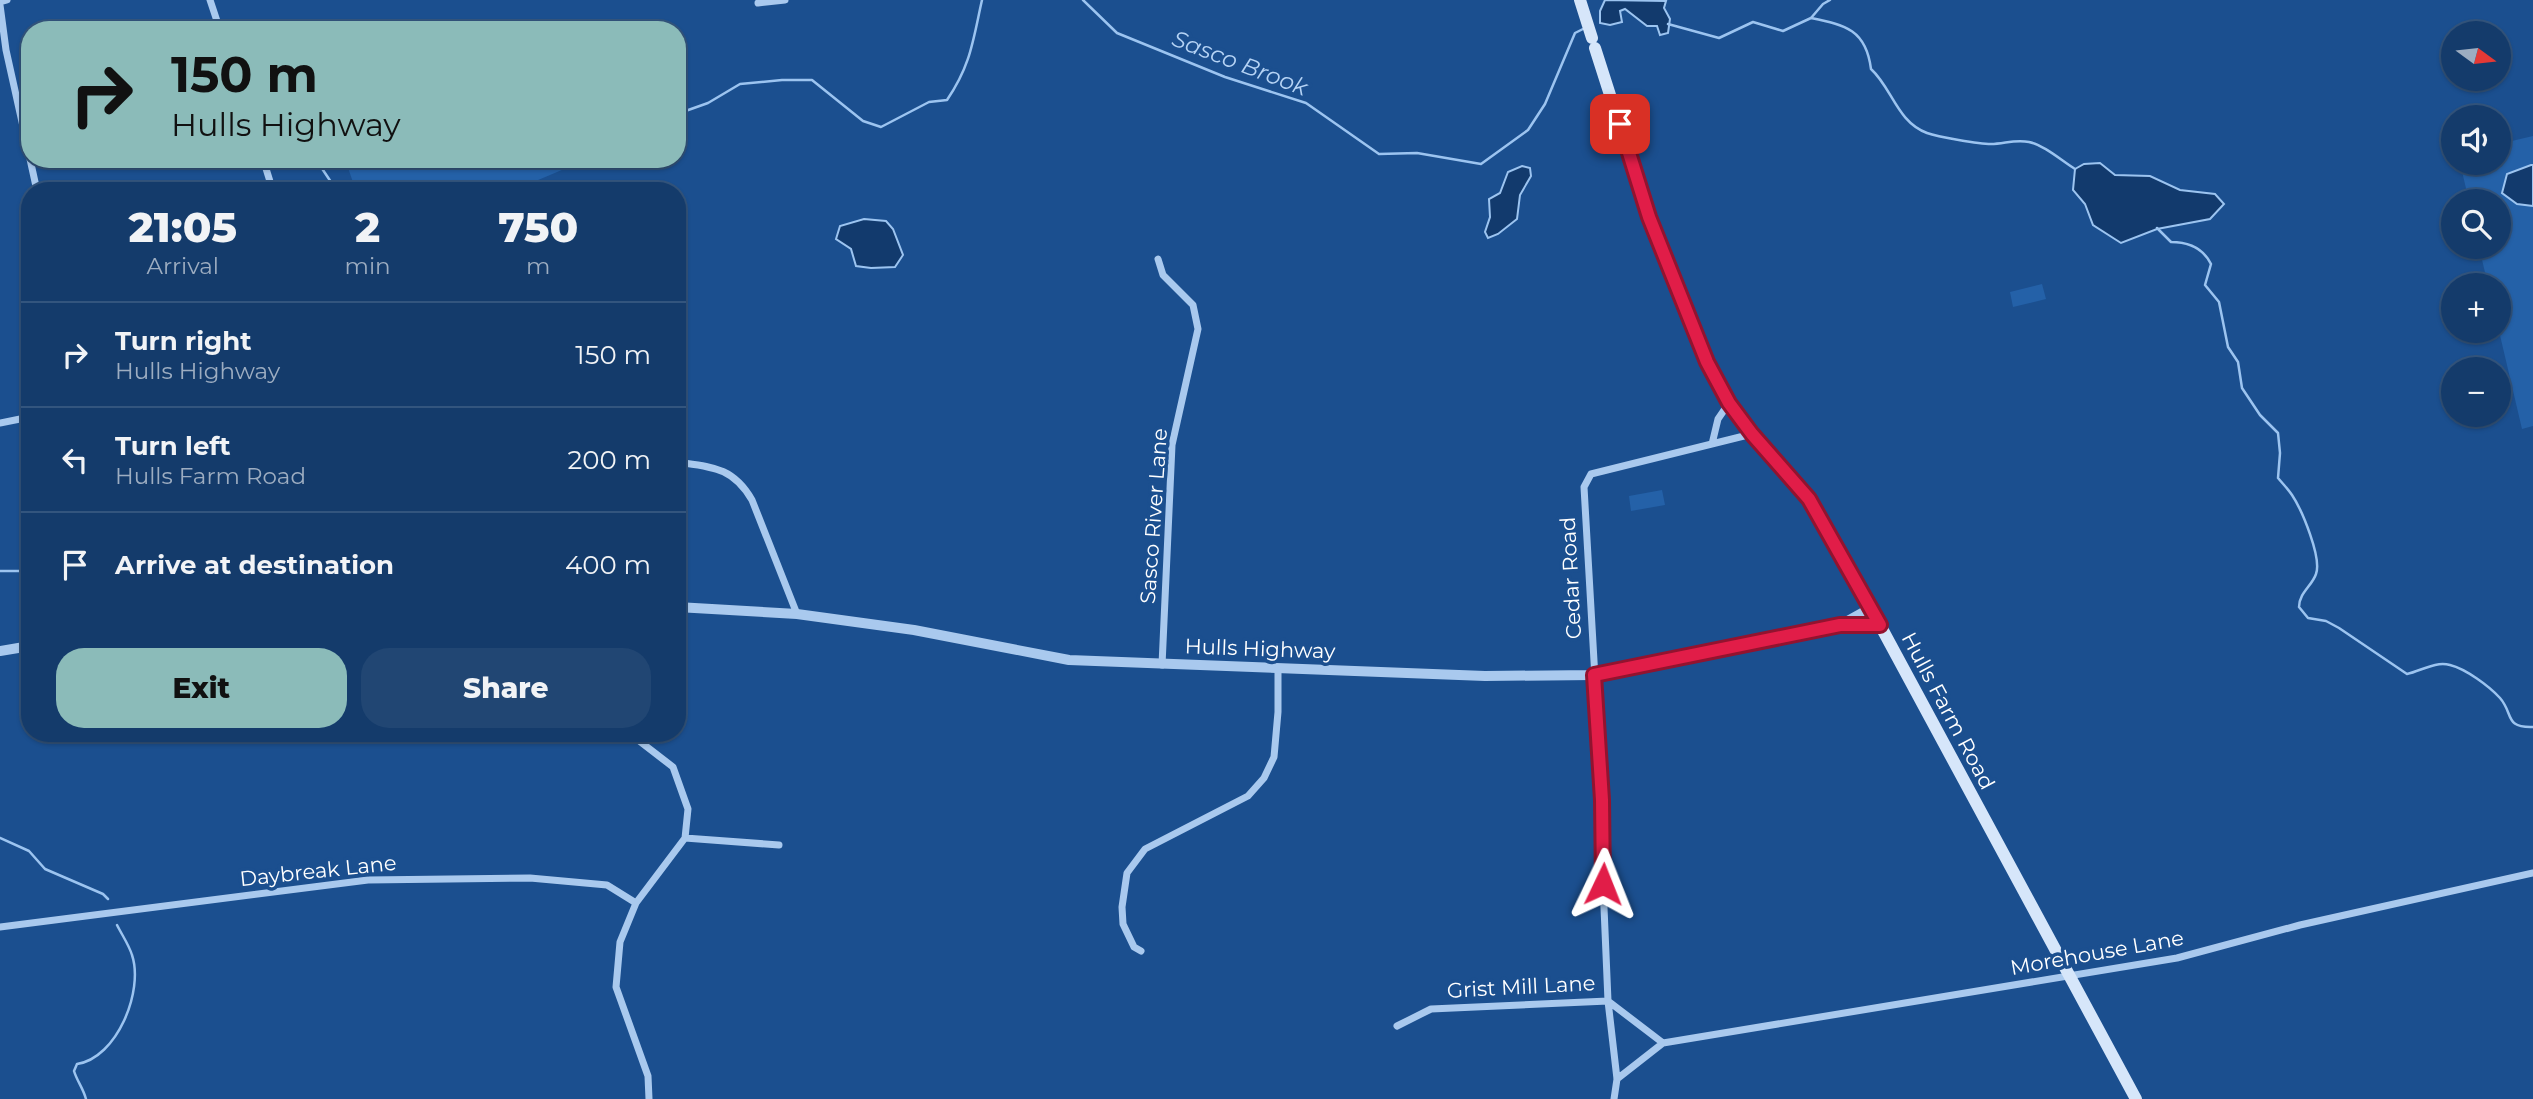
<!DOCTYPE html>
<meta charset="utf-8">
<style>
:root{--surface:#143b6b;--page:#214673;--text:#f1f3f6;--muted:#9dadc1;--line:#33557e;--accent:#8bbbb9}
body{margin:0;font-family:Montserrat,sans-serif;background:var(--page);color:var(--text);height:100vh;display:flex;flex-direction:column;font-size:26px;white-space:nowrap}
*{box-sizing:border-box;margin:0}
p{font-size:23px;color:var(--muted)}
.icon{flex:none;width:38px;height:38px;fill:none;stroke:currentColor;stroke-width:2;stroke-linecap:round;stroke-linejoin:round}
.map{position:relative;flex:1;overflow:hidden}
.sheet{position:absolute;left:21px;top:182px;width:665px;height:560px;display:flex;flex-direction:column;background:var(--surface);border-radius:28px;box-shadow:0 2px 5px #0004,0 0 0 2px var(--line)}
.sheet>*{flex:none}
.banner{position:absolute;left:21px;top:21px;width:665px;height:147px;border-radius:28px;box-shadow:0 2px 5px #0004,0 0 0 2px var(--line);background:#8bbbb9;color:#111;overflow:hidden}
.needle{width:46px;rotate:105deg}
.buttons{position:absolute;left:2441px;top:21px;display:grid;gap:14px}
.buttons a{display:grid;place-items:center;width:70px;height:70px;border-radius:50%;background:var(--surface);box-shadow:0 2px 5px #0004,0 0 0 2px var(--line);font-size:35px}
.pin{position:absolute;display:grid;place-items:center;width:60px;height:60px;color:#fff;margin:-30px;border-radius:14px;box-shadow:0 4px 10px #0006}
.me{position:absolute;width:77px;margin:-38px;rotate:2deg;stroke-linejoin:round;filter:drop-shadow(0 0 5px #0008)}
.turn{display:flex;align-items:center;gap:24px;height:147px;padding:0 35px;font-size:32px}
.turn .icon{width:91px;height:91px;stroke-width:2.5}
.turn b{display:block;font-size:49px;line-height:60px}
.eta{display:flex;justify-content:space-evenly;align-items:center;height:119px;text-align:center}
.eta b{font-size:42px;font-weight:800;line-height:49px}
.cta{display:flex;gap:14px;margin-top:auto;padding:14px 35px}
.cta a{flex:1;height:80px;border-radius:28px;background:var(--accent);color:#111;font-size:28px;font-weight:800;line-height:80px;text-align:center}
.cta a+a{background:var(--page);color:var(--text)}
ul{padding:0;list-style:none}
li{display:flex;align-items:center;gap:21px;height:105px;padding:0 35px;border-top:2px solid var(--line)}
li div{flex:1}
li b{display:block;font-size:26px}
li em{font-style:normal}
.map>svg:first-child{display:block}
.green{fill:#2461a8}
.water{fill:#123a6d;stroke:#9cc4f0;stroke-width:2}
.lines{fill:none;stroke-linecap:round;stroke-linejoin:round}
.stream{stroke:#9cc4f0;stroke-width:2.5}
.minor{stroke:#a9c9ee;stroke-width:7}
.tertiary{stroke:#a9c9ee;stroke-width:10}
.secondary{stroke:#d6e6fa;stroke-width:12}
.route-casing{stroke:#92132f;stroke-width:18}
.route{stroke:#e11d48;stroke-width:12}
.labels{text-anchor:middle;stroke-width:7;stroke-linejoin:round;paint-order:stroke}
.street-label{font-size:21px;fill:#fff;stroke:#1b4f8f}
.water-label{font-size:23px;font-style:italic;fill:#b5d3f5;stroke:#1b4f8f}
</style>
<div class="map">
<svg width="2533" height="1099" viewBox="0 0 2533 1099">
<rect width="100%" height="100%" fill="#1b4f8f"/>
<path class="green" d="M 2533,136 L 2533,426 L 2522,429 L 2499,331 L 2499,285 L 2488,285 L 2479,247 L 2499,247 L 2499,201 L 2469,201 L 2460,163 L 2499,163 L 2499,144 Z
M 345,159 L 588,159 L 512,191 L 356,191 Z
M 2042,284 L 2046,299 L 2013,307 L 2010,292 Z
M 1662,490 L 1665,505 L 1631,511 L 1629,496 Z"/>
<path class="water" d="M 1605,0 L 1666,1 L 1664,8 L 1670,19 L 1668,33 L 1660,35 L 1657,26 L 1647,26 L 1625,9 L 1620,11 L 1622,22 L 1610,25 L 1600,23 L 1600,11 Z
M 2100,163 L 2115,175 L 2150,176 L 2180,190 L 2215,194 L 2224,204 L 2210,219 L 2157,229 L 2121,243 L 2093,225 L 2085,204 L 2073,190 L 2075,169 L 2084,164 Z
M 2531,165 L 2533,165 L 2533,206 L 2517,204 L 2502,193 L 2507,174 Z
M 1522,166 L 1530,168 L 1531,176 L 1520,195 L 1517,219 L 1498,234 L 1488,238 L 1485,232 L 1490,217 L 1489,199 L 1500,193 L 1508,172 Z
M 864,219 L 886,221 L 893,229 L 903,255 L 895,267 L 871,268 L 856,266 L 851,249 L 836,239 L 840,226 Z"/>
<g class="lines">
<path class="stream" d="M 1083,0 L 1117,33 L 1225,77 L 1306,103 L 1379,154 L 1417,153 L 1481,164 L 1528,130 L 1545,104 L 1575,33 L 1583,29
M 1811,18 C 1846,25 1866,30 1871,69 C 1892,88 1897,122 1927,133 C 1938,137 1979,144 1991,144 C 2004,144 2015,139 2029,142 C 2044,145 2062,161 2075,169
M 1668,24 L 1719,38 L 1753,22 L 1783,31 L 1811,18 L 1823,4 L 1830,0
M 677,114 L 708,103 L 740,84 L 782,80 L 812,80 L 863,121 L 881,127 L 929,102 L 947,100 C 971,65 973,40 982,0
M 320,159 L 321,167 L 337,191
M 2157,228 L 2171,242 C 2188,242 2203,248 2211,264 L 2205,285 L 2219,302 L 2228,347 L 2238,362 L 2242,388 L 2260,415 L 2278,433 L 2280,453 L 2278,478 C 2283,484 2288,489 2292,495 C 2302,510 2322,558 2316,574 C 2312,586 2299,593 2299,607 L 2308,618 L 2326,621 L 2339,628 L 2407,674 C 2421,671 2435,661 2450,665 C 2466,669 2489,686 2500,698 C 2514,714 2504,728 2533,727
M 0,571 L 30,571
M 0,838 L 29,851 L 45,869 L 103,894 L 108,899
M 86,1099 C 83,1088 77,1081 74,1071 L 77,1064 C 117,1058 144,991 132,955 C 129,945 122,935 117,925"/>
<path class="minor" d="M 210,0 L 220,30
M 0,2 L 7,0
M 758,3 L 785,0
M 0,5 L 6,50 L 30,158
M 30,159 L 37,191
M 263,159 L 273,191
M 1158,259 L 1163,275 L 1193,305 L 1198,329 L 1172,445 L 1162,665
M 0,423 L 30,417
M 1712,444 L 1718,419 L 1729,403
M 677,462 C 712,467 733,467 752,500 L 797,614
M 629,733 L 673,767 L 688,809 L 685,838 L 636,903 L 620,942 L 616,987 L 648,1076 L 649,1099
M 685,838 L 779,845
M 0,927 L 368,880 L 530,878 L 607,885 L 636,903
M 1141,951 L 1134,947 L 1123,924 L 1122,907 L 1127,873 L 1145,849 L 1248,796 L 1264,778 L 1274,757 L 1278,712 L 1278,670
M 1397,1026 L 1431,1009 L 1608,1001 L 1663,1043
M 1617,1079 L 1663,1043 L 2177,958 L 2300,925 L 2533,873
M 1614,1099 L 1617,1079 L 1608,1001 L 1603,884 L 1602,800 L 1584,487 L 1591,474 L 1752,434"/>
<path class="tertiary" d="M 677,607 L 797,614 L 914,630 L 1069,660 L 1485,676 L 1594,675 L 1840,625 L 1880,625
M 1842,624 L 1869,609
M 0,651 L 30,646"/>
<path class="secondary" d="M 1580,0 L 1592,38
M 1595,48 L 1649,217 L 1707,362 L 1729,403 L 1752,434 L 1809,499 L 1880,625 L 2136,1099"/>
</g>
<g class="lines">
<defs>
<path id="route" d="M 1603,884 L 1602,800 L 1594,675 L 1840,625 L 1880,625 L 1809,499 L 1752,434 L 1729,403 L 1707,362 L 1649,217 L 1620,124"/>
</defs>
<use href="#route" class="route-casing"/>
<use href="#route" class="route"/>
</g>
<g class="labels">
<g class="street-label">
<text transform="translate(1154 516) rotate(-86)" y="7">Sasco River Lane</text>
<text transform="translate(1571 578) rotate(-93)" y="7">Cedar Road</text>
<text transform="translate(1260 649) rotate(2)" y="7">Hulls Highway</text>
<text transform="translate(1948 711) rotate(62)" y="7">Hulls Farm Road</text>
<text transform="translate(318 871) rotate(-6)" y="7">Daybreak Lane</text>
<text transform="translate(2097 953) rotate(-10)" y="7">Morehouse Lane</text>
<text transform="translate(1521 987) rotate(-3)" y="7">Grist Mill Lane</text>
</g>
<g class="water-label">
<text transform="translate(1240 63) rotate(21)" y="8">Sasco Brook</text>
</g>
</g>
</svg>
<div class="buttons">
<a><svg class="needle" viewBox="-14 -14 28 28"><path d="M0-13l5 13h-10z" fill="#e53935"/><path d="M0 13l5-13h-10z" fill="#9dadc1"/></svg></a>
<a><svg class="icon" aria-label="sound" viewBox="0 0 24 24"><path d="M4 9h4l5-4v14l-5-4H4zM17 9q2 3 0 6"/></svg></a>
<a><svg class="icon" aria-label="search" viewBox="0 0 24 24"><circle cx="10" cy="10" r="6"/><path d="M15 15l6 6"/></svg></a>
<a>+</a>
<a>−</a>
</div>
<div class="pin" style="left:1620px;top:124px;background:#d93025"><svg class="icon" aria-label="arrive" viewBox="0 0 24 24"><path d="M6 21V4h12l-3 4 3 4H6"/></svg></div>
<svg class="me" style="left:1603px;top:884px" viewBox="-20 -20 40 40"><path d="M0-17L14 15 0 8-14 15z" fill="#e11d48" stroke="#fff" stroke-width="4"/></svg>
<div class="banner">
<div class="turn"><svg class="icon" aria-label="right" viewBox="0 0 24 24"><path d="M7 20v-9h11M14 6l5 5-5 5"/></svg><div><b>150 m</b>Hulls Highway</div></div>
</div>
<section class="sheet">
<div class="eta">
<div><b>21:05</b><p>Arrival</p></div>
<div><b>2</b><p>min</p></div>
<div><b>750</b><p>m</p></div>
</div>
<ul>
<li><svg class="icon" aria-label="right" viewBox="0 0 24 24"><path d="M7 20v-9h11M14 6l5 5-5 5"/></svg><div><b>Turn right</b><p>Hulls Highway</p></div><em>150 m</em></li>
<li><svg class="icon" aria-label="left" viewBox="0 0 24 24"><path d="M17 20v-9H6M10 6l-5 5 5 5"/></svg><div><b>Turn left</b><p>Hulls Farm Road</p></div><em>200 m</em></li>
<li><svg class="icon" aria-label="arrive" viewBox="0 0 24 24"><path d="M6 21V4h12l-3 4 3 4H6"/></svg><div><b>Arrive at destination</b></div><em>400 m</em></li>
</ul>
<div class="cta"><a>Exit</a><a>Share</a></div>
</section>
</div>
